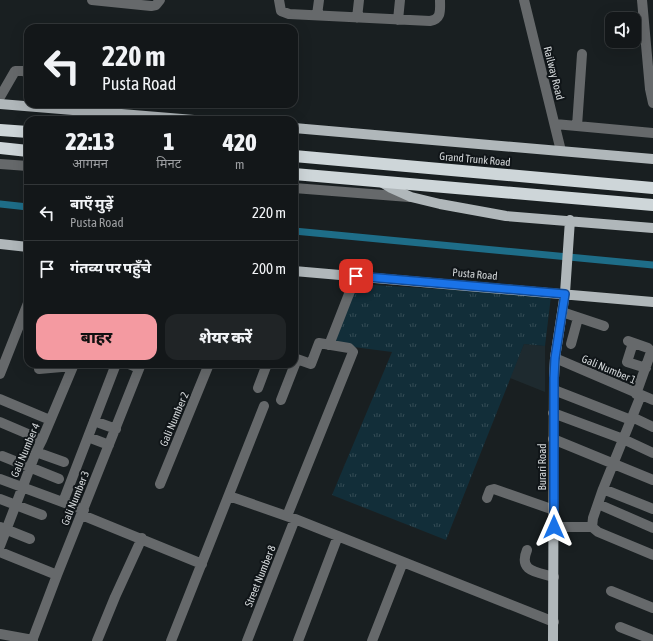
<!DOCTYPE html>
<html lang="hi">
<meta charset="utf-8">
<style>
:root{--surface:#131719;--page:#202426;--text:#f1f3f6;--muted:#9d9fa2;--line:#323638;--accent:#f49aa1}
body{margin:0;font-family:"Asap Condensed","Noto Sans Devanagari",sans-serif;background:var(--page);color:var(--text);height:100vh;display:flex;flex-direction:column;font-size:15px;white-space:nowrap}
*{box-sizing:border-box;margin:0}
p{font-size:13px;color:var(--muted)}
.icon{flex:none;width:22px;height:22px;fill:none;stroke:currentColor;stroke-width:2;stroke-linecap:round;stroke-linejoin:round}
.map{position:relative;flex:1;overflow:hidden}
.side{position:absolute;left:24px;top:116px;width:274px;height:252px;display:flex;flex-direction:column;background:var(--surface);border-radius:12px;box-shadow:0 4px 16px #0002,0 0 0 1px var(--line)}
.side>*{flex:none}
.guide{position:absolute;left:24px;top:24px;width:274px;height:84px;border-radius:12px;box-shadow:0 4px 16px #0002,0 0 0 1px var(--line);background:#131719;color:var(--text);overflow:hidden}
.buttons{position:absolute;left:605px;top:12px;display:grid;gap:8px}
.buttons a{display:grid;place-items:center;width:36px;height:36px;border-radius:8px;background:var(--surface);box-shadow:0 4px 16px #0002,0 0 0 1px var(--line);font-size:20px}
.pin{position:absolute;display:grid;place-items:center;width:34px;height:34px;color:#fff;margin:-17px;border-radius:8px;box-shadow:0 2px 6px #0006}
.me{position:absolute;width:44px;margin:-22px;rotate:0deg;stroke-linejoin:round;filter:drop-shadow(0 0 3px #0008)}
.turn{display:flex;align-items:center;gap:14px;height:84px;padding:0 12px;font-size:18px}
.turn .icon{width:52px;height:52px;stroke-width:2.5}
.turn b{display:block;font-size:28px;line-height:34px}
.eta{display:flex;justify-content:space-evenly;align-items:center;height:68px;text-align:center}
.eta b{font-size:24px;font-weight:800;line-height:28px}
.action{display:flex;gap:8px;margin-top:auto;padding:8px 12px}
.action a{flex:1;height:46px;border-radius:12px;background:var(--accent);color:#111;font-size:16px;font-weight:800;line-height:46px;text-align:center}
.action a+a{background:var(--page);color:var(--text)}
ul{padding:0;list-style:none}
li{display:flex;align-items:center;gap:12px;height:56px;padding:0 12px;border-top:1px solid var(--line)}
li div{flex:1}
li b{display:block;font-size:15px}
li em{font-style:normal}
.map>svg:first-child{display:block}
.built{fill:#1e2a2f}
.park{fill:url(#park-tufts)}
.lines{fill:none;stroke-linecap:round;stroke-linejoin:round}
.canal{stroke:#1e6d88;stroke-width:7}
.minor{stroke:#66696b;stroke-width:10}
.major{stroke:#b0b7ba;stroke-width:10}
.highway{stroke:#ced6d9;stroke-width:12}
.route-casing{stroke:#114b97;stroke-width:10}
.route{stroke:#1a73e8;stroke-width:7}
.labels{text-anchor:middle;stroke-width:4;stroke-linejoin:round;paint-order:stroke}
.street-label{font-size:11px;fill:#d3d7d9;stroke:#101518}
</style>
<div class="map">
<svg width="653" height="641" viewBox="0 0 653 641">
<defs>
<pattern id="park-tufts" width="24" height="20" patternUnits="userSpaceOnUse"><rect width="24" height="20" fill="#122e39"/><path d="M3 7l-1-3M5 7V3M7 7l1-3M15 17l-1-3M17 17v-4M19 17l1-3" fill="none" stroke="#344c55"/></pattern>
</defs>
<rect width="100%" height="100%" fill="#191f21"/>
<path class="built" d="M 524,344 L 545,346 L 545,392 L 510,378 Z"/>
<path class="park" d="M 358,284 L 551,296 L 545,346 L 524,344 L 446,540 L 332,495 L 392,352 L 331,344 Z"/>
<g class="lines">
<path class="canal" d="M 0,204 L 28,207
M 294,231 L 653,265"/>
<path class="minor" d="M 92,0 L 151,6 L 156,5 L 160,0
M 279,0 L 281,11 L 289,14 L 430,21 C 442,19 440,10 440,0
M 524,0 L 561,151
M 642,0 L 650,89 L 653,103
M 317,15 L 319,0
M 357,18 L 359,0
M 398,20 L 400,0
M 0,97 L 15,71 L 25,71 L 28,75
M 555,124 L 653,133
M 577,126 L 582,54
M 0,164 L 28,166
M 294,188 L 409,197
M 562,312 L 604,326
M 628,341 L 648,348 L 651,352 L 636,394
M 633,343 L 627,362 L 646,368
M 571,344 L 578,318
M 329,345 L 356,276
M 555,358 L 653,400
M 129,364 L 139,368
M 39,369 L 73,366
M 0,374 L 28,303
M 258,388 L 267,364
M 554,390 L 631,420
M 0,399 L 50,420
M 281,400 L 297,359
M 553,413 L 623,439 L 653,453
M 632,417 L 653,427
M 94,421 L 116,429
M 0,422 L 42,440
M 88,437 L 109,445
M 553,439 L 653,480
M 36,452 L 64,462
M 2,456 L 59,479
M 0,479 L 84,510
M 160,484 L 209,364
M 603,489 L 653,509
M 229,496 L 295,519 L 554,622
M 487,498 L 490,490 L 494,489 L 554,510
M 0,499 L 42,515
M 63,502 L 116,364
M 598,504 L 653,528
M 82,515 L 202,564
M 287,516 L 353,352 L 349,348 L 319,343 L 311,364 L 294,358
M 0,527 L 30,539
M 554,527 L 592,527 L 598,532 L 653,555
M 592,527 L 593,518 L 603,489 L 641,395
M 0,546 L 36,452 L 42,440 L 74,364
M 527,550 C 518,572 537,572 554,577
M 0,552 L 57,575
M 611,591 L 653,608
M 620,627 L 653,640
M 0,634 L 33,640
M 32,641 L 57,575 L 141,364
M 97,641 L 115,597 L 142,538
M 171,641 L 264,406
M 247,641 L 295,519
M 298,641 L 338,536
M 372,641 L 403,562"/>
<path class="major" d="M 0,104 L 194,120
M 294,128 L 653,159
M 381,182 L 391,188 L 411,197 L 440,204 L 506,216 L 653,228
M 0,244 L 28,247
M 294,271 L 653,302
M 553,641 L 554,378 L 555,358 L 565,293 L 570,220"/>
<path class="highway" d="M 0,130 L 28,132
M 0,148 L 28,151
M 294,156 L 653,188
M 294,174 L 653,205"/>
</g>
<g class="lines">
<defs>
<path id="route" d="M 356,276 L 565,294 L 555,358 L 554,378 L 554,527"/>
</defs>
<use href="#route" class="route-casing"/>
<use href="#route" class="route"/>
</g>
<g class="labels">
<g class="street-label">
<text transform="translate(554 73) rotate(76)" y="4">Railway Road</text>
<text transform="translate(475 159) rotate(5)" y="4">Grand Trunk Road</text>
<text transform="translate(475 274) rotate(5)" y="4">Pusta Road</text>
<text transform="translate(609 369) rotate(23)" y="4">Gali Number 1</text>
<text transform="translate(174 419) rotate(-67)" y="4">Gali Number 2</text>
<text transform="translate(25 450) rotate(-67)" y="4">Gali Number 4</text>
<text transform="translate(542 467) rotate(-90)" y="4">Burari Road</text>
<text transform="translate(75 498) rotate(-68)" y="4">Gali Number 3</text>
<text transform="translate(260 576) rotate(-68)" y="4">Street Number 8</text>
</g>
</g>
</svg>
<div class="buttons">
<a><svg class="icon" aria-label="sound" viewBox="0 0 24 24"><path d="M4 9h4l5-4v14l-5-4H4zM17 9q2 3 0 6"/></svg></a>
</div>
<div class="pin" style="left:356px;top:276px;background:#d93025"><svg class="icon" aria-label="arrive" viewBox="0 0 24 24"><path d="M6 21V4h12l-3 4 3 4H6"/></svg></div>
<svg class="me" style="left:554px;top:527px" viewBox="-20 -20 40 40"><path d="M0-17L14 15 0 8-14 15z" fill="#1a73e8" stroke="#fff" stroke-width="4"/></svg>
<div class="guide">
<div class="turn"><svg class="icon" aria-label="left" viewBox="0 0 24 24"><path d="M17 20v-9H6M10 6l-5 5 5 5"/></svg><div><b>220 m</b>Pusta Road</div></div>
</div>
<section class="side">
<div class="eta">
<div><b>22:13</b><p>आगमन</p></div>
<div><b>1</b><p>मिनट</p></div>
<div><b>420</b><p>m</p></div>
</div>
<ul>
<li><svg class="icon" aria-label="left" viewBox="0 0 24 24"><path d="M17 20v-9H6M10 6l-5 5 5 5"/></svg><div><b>बाएँ मुड़ें</b><p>Pusta Road</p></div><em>220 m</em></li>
<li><svg class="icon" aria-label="arrive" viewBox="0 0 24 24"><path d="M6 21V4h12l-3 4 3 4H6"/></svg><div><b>गंतव्य पर पहुँचे</b></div><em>200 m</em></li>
</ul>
<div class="action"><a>बाहर</a><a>शेयर करें</a></div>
</section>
</div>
